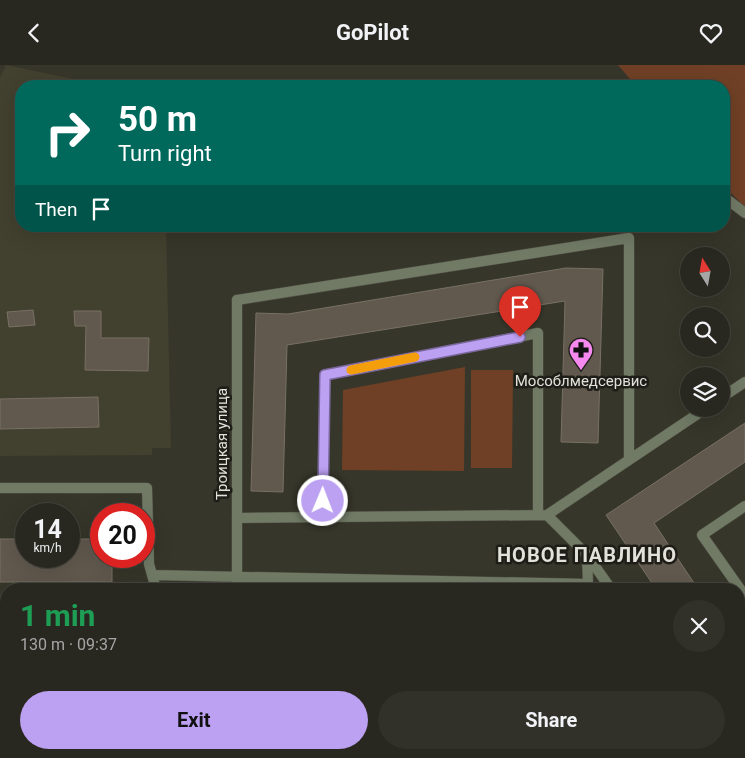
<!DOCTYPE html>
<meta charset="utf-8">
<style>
:root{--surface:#292820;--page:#313029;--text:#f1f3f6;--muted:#a5a6a5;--line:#45443e;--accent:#bca0f2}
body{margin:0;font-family:Roboto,sans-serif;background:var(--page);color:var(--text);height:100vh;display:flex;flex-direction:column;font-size:19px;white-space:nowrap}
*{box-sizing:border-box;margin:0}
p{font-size:16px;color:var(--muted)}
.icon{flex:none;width:28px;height:28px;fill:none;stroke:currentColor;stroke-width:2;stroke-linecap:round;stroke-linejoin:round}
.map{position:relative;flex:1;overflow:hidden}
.drawer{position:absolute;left:0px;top:518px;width:745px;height:176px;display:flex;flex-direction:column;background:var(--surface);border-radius:20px 20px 0 0;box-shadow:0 5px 20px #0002,0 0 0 1px var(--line)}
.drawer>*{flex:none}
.guide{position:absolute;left:15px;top:15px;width:715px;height:152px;border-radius:20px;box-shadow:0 5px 20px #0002,0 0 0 1px var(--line);background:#00695c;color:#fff;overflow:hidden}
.needle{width:32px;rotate:349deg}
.tools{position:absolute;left:680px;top:182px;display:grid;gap:10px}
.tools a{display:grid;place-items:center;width:50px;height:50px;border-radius:50%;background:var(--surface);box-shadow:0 5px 20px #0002,0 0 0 1px var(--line);font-size:25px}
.speed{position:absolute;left:15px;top:438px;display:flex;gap:10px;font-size:25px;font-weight:700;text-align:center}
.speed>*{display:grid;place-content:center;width:65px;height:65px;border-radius:50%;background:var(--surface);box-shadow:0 5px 20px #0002,0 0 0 1px var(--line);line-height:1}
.speed small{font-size:12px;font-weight:400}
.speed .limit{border:8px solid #d22;background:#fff;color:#111}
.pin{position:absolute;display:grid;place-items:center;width:42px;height:42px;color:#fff;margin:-51px -21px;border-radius:50% 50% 50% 0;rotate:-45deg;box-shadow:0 0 5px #0007}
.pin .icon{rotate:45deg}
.me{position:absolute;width:55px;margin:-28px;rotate:1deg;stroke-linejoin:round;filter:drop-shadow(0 0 4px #0008)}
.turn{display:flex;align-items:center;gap:18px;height:105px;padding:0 20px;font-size:22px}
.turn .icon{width:65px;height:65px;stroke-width:2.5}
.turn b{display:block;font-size:35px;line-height:42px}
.then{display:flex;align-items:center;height:48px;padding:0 20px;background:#0003;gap:10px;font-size:19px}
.round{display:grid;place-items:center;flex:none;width:52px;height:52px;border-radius:26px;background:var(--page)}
.overview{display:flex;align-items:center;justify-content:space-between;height:85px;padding:0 20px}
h1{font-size:30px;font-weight:700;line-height:38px;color:#1e9e55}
.cta{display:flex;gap:10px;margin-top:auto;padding:10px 20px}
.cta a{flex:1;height:58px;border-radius:30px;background:var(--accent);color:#111;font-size:20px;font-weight:700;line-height:58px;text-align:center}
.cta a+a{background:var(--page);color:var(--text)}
header{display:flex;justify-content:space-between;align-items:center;height:65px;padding:0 20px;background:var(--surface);font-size:22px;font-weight:700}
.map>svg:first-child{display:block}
.built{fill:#42402e}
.green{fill:#6f4025}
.building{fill:#61594e;stroke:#787064}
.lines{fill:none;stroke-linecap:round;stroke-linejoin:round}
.lane-casing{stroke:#525246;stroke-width:11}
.street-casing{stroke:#525246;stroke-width:11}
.lane{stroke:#707a65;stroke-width:10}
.street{stroke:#707a65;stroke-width:10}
.route-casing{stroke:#7a689d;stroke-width:12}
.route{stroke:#bca0f2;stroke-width:9}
.slow{stroke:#f59e0b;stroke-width:9}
.labels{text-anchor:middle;stroke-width:5;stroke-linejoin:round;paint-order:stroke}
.poi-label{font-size:15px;fill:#e2e2da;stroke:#1e1d18}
.street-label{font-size:15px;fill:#e2e2da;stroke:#1e1d18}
.district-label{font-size:20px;font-weight:bold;letter-spacing:1px;fill:#e2e2da;stroke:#1e1d18}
</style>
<header><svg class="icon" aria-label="back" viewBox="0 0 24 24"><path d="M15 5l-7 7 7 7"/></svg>GoPilot<svg class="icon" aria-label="heart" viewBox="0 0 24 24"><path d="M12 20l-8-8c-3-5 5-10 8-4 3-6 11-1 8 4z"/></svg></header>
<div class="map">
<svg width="745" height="693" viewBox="0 0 745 693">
<rect width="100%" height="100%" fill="#37362a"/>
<path class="built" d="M 6,0 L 73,14 L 78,21 L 21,21 L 21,161 L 166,161 L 171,383 L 152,383 L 152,390 L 0,391 L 0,12 Z
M 0,581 L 6,581 L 6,688 L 23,688 L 23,693 L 0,693 Z"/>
<path class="green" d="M 618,0 L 745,0 L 745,142 L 724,121 L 724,21 L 636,21 Z
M 465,302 L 464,406 L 342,405 L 343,325 Z
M 471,305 L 513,305 L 512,403 L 471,403 Z
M 169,688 L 222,688 L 222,693 L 169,693 Z
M 348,688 L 408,688 L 408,693 L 348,693 Z
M 598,688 L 629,688 L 631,692 L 598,693 Z"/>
<path class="building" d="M 566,203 L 603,204 L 598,378 L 561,377 L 565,236 L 287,280 L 283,427 L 251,426 L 256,248 L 288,249 Z
M 33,245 L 35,260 L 9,262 L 7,247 Z
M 74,246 L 101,246 L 101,273 L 149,273 L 148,306 L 85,305 L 86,261 L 75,261 Z
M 98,332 L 99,362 L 0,364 L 0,334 Z
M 745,358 L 745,397 L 654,458 L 698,524 L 656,524 L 606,450 Z
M 0,474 L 26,474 L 26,491 L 69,491 L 69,474 L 101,474 L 101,491 L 112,491 L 112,517 L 0,517 Z"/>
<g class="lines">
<defs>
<path id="lane" d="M 724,132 L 745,148
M 237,235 L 629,173 L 629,395
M 721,333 L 745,317
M 0,423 L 147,423 L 149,499 L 156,524
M 745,441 L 702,470 L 745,531
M 547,450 L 705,344
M 322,452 L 325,310 L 538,268 L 538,450
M 237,453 L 547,450 L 587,490 L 588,519
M 587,490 L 611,524
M 152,510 L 588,519 L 588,524
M 141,524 L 156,523
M 161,688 L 161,693
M 340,688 L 340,693
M 478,688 L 478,693
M 87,693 L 87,688
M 585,693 L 585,688
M 727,693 L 735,688"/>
<path id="street" d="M 237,524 L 237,235
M 237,693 L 237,688"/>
</defs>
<use href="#lane" class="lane-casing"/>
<use href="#street" class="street-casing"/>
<use href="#lane" class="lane"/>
<use href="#street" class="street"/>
</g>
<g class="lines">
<defs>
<path id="route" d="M 323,436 L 325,310 L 520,272"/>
</defs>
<use href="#route" class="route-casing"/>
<use href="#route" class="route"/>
<path class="slow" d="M 351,305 L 415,292"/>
</g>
<defs>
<symbol id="pharmacy-pin" viewBox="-11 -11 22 30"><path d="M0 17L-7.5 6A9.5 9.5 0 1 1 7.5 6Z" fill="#f589ef" stroke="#1e1d18"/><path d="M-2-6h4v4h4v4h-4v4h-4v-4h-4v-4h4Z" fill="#111"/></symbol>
</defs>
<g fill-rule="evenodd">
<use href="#pharmacy-pin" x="567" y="271" width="28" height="38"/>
</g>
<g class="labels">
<g class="poi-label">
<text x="581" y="321">Мособлмедсервис</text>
</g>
<g class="street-label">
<text transform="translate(222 379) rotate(-90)" y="5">Троицкая улица</text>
</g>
<g class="district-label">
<text x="587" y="497">НОВОЕ ПАВЛИНО</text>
</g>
</g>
</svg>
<div class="tools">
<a><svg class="needle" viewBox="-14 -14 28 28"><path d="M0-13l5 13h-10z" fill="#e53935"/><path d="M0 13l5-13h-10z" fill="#a5a6a5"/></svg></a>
<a><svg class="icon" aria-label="search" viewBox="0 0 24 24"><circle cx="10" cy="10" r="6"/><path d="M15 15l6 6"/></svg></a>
<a><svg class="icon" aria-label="layers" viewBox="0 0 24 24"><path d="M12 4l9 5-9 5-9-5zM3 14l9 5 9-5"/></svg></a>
</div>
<div class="speed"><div>14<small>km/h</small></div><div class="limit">20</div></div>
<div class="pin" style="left:520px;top:272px;background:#d93025"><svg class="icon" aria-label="arrive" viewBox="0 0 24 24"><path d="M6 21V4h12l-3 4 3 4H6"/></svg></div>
<svg class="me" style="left:323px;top:436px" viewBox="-20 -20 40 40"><circle r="17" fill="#bca0f2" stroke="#fff" stroke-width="3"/><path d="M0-11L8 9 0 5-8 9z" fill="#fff"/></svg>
<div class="guide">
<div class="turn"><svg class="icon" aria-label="right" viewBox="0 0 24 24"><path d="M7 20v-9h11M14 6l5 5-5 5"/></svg><div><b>50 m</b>Turn right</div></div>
<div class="then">Then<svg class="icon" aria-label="arrive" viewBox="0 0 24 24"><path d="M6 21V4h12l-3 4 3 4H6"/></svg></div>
</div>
<section class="drawer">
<div class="overview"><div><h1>1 min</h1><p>130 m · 09:37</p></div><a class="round"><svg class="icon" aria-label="close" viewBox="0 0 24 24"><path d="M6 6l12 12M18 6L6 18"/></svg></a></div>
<div class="cta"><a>Exit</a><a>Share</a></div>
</section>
</div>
